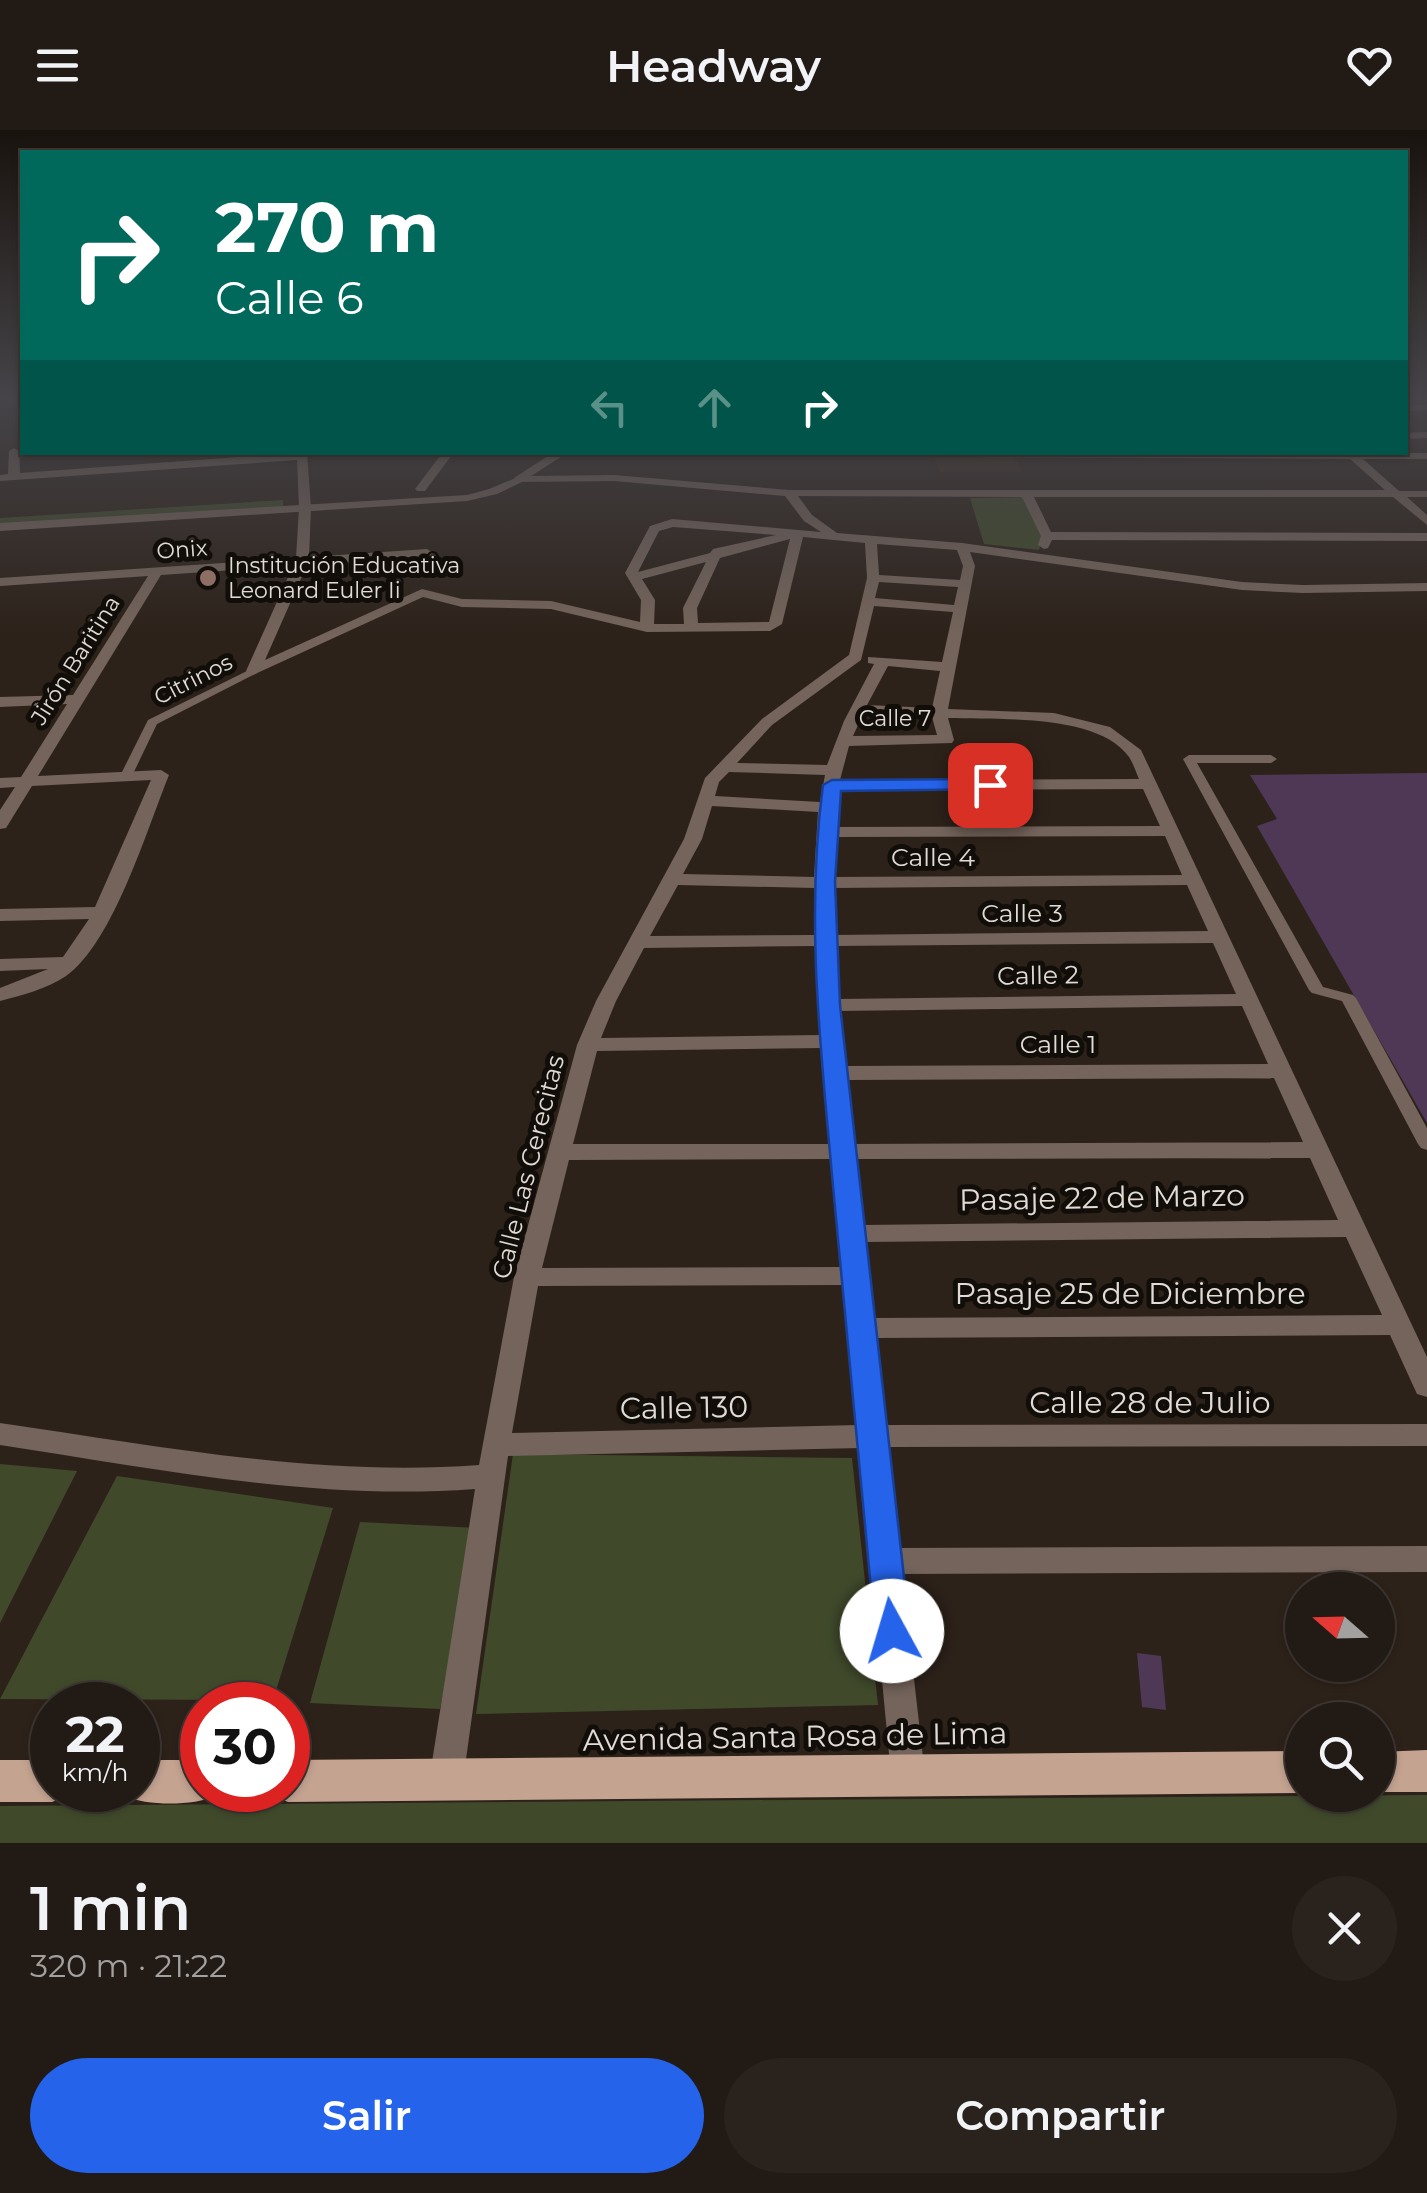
<!DOCTYPE html>
<html lang="es">
<meta charset="utf-8">
<style>
:root{--surface:#221a14;--page:#2a231d;--text:#f1f3f6;--muted:#a2a1a0;--line:#3f3834;--accent:#2563eb}
body{margin:0;font-family:Montserrat,sans-serif;background:var(--page);color:var(--text);height:100vh;display:flex;flex-direction:column;font-size:38px;white-space:nowrap}
*{box-sizing:border-box;margin:0}
p{font-size:32px;color:var(--muted)}
.icon{flex:none;width:55px;height:55px;fill:none;stroke:currentColor;stroke-width:2;stroke-linecap:round;stroke-linejoin:round}
.map{position:relative;height:1713px;overflow:hidden}
.drawer{display:flex;flex-direction:column;background:var(--surface);flex:1}
.drawer>*{flex:none}
.guide{position:absolute;left:20px;top:20px;width:1388px;height:305px;border-radius:0px;box-shadow:0 2px 8px #0004,0 0 0 2px var(--line);background:#00695c;color:#fff;overflow:hidden}
.needle{width:65px;rotate:290deg}
.tools{position:absolute;left:1285px;top:1442px;display:grid;gap:20px}
.tools a{display:grid;place-items:center;width:110px;height:110px;border-radius:50%;background:var(--surface);box-shadow:0 2px 8px #0004,0 0 0 2px var(--line);font-size:50px}
.speed{position:absolute;left:30px;top:1552px;display:flex;gap:20px;font-size:50px;font-weight:700;text-align:center}
.speed>*{display:grid;place-content:center;width:130px;height:130px;border-radius:50%;background:var(--surface);box-shadow:0 2px 8px #0004,0 0 0 2px var(--line);line-height:1}
.speed small{font-size:25px;font-weight:400}
.speed .limit{border:15px solid #d22;background:#fff;color:#111}
.pin{position:absolute;display:grid;place-items:center;width:85px;height:85px;color:#fff;margin:-42px;border-radius:20px;box-shadow:0 5px 15px #0006}
.me{position:absolute;width:110px;margin:-55px;rotate:354deg;stroke-linejoin:round;filter:drop-shadow(0 0 8px #0008)}
.turn{display:flex;align-items:center;gap:35px;height:210px;padding:0 30px;font-size:45px}
.turn .icon{width:130px;height:130px;stroke-width:2.5}
.turn b{display:block;font-size:70px;line-height:85px}
.lanes{display:flex;align-items:center;height:95px;padding:0 30px;background:#0003;justify-content:center;gap:50px;direction:ltr}
.lanes .off{opacity:.35}
.round{display:grid;place-items:center;flex:none;width:105px;height:105px;border-radius:52px;background:var(--page)}
.headline{display:flex;align-items:center;justify-content:space-between;height:170px;padding:0 30px}
h1{font-size:60px;font-weight:600;line-height:75px}
.cta{display:flex;gap:20px;margin-top:auto;padding:20px 30px}
.cta a{flex:1;height:115px;border-radius:60px;background:var(--accent);color:#fff;font-size:40px;font-weight:600;line-height:115px;text-align:center}
.cta a+a{background:var(--page);color:var(--text)}
header{display:flex;justify-content:space-between;align-items:center;height:130px;padding:0 30px;background:var(--surface);font-size:45px;font-weight:600}
.map>svg:first-child{display:block}
.built{fill:#39291c}
.green{fill:#404a2b}
.building{fill:#4f3855}
.lines{fill:none;stroke-linecap:round;stroke-linejoin:round}
.service{fill:#74645b;fill-rule:evenodd}
.minor{fill:#74645b;fill-rule:evenodd}
.tertiary{fill:#74645b;fill-rule:evenodd}
.primary{fill:#c4a390;fill-rule:evenodd}
.route{fill:#2563eb;stroke:#184099;stroke-width:2.5}
.education-dot{fill:#8d6e63;stroke:#110d09;stroke-width:4}
.labels{text-anchor:middle;stroke-width:10;stroke-linejoin:round;paint-order:stroke}
.far-street-label{font-size:22px;fill:#e2dbd5;stroke:#110d09}
.far-poi-label{font-size:22px;fill:#e2dbd5;stroke:#110d09;text-anchor:start}
.street-label{font-size:25px;fill:#e2dbd5;stroke:#110d09}
.near-street-label{font-size:30px;fill:#e2dbd5;stroke:#110d09}
</style>
<header><svg class="icon" aria-label="menu" viewBox="0 0 24 24"><path d="M4 6h16M4 12h16M4 18h16"/></svg>Headway<svg class="icon" aria-label="heart" viewBox="0 0 24 24"><path d="M12 20l-8-8c-3-5 5-10 8-4 3-6 11-1 8 4z"/></svg></header>
<div class="map">
<svg width="1427" height="1713" viewBox="0 0 1427 1713">
<rect width="100%" height="100%" fill="#2d221a"/>
<path class="built" d="M 934,327 L 1014,327 L 1023,342 L 939,342 Z"/>
<path class="green" d="M 1025,367 L 1043,407 L 1039,420 L 984,414 L 970,368 Z
M 283,370 L 283,376 L 279,377 L 0,395 L 0,388 Z
M 513,1324 L 852,1328 L 878,1575 L 476,1584 Z
M 0,1334 L 77,1341 L 0,1493 Z
M 117,1346 L 333,1378 L 273,1570 L 0,1569 Z
M 360,1392 L 477,1398 L 440,1579 L 310,1573 Z
M 1427,1665 L 1427,1713 L 0,1713 L 0,1676 Z"/>
<path class="building" d="M 1427,643 L 1427,993 L 1257,696 L 1277,689 L 1250,645 Z
M 1137,1523 L 1161,1526 L 1166,1580 L 1142,1577 Z"/>
<g class="lines">
<path class="service" d="M 253,538 L 257,539 L 257,543 L 157,594 L 131,648 L 129,651 L 121,651 L 119,648 L 148,590 Z
M 1189,625 L 1271,625 L 1277,629 L 1271,633 L 1197,633 L 1323,857 L 1353,865 L 1356,868 L 1427,998 L 1427,1020 L 1421,1018 L 1418,1014 L 1342,871 L 1312,863 L 1309,860 L 1183,629 Z"/>
<path class="minor" d="M 1427,274 L 1427,280 L 1405,282 L 1405,276 Z
M 1427,302 L 1427,308 L 1405,309 L 1405,303 Z
M 14,318 L 19,321 L 20,343 L 307,322 L 311,378 L 309,427 L 427,419 L 433,423 L 427,427 L 307,435 L 265,530 L 422,459 L 462,469 L 551,471 L 640,492 L 641,470 L 625,443 L 650,396 L 672,389 L 821,402 L 804,391 L 785,366 L 614,351 L 514,352 L 514,348 L 554,322 L 1427,323 L 1427,329 L 1363,329 L 1399,361 L 1427,361 L 1427,367 L 1407,367 L 1427,385 L 1427,395 L 1393,367 L 1034,367 L 1051,402 L 1427,403 L 1427,411 L 1052,410 L 1048,418 L 1044,419 L 1038,415 L 1041,406 L 1022,367 L 798,366 L 812,385 L 837,403 L 962,413 L 1242,452 L 1303,455 L 1427,453 L 1427,461 L 1303,463 L 1242,460 L 970,422 L 975,436 L 948,579 L 1054,583 L 1110,597 L 1141,620 L 1427,1227 L 1427,1267 L 1417,1264 L 1390,1205 L 876,1208 L 886,1295 L 1427,1294 L 1427,1316 L 888,1317 L 899,1418 L 1427,1416 L 1427,1442 L 902,1444 L 925,1645 L 920,1657 L 908,1662 L 896,1657 L 891,1645 L 860,1318 L 508,1326 L 463,1651 L 458,1663 L 446,1668 L 434,1663 L 429,1651 L 475,1359 C 315,1371 158,1339 0,1315 L 0,1293 C 159,1316 317,1347 479,1335 L 514,1147 L 577,915 L 596,871 L 684,709 L 705,648 L 762,589 L 849,525 L 867,448 L 865,413 L 803,407 L 782,494 L 770,501 L 647,502 L 551,479 L 462,477 L 423,467 L 253,545 L 246,541 L 293,436 L 161,445 L 38,646 L 161,640 L 169,645 C 147,699 113,813 66,846 C 47,859 22,865 0,871 L 0,858 L 48,839 L 0,841 L 0,829 L 63,827 L 89,789 L 0,791 L 0,779 L 95,777 L 151,650 L 32,656 L 6,698 L 0,699 L 0,680 L 15,657 L 0,658 L 0,648 L 21,647 L 67,574 L 0,577 L 0,567 L 73,565 L 148,446 L 0,456 L 0,448 L 296,428 L 299,378 L 297,330 L 0,351 L 0,345 L 8,344 L 9,321 ZM 564,325 L 1350,329 L 1385,360 L 789,360 L 614,345 L 531,346 ZM 673,397 L 776,405 L 713,419 L 710,423 L 638,442 L 659,401 ZM 790,409 L 769,492 L 698,493 L 697,478 L 720,428 ZM 877,414 L 957,420 L 963,436 L 960,450 L 879,445 ZM 706,432 L 683,478 L 684,494 L 654,494 L 655,470 L 642,449 ZM 879,452 L 958,457 L 954,475 L 875,468 ZM 874,476 L 953,482 L 942,532 L 868,527 L 868,533 L 874,534 L 844,591 L 827,635 L 737,633 L 772,595 L 861,530 ZM 888,536 L 940,541 L 932,578 L 867,575 ZM 863,584 L 932,587 L 937,605 L 853,606 ZM 948,588 C 997,590 1098,583 1129,627 C 1133,633 1136,642 1139,649 L 840,650 L 849,616 L 952,613 L 954,610 ZM 729,642 L 825,645 L 820,672 L 715,666 L 719,652 ZM 1143,659 L 1160,696 L 834,697 L 838,678 L 838,660 ZM 712,676 L 818,682 L 814,747 L 683,744 L 702,709 ZM 1165,706 L 1182,745 L 832,747 L 833,707 ZM 678,755 L 814,758 L 814,805 L 650,806 ZM 1187,755 L 1208,801 L 833,805 L 832,758 ZM 1213,813 L 1236,864 L 838,869 L 834,816 ZM 815,816 L 821,905 L 601,908 L 616,871 L 644,818 ZM 1242,876 L 1268,934 L 845,936 L 839,881 ZM 822,918 L 831,1014 L 573,1014 L 597,921 ZM 1274,948 L 1303,1012 L 854,1014 L 847,950 ZM 1310,1028 L 1338,1090 L 863,1095 L 856,1029 ZM 833,1029 L 843,1137 L 542,1138 L 569,1030 ZM 1346,1107 L 1382,1185 L 874,1188 L 865,1112 ZM 845,1155 L 858,1295 L 512,1303 L 538,1156 Z
M 443,322 L 454,322 L 425,361 L 417,361 L 415,359 Z"/>
<path class="tertiary" d="M 518,347 L 522,348 L 522,352 L 497,364 L 467,371 L 0,401 L 0,393 L 467,365 L 489,359 Z"/>
<path class="primary" d="M 1427,1620 L 1427,1662 L 1378,1662 L 1378,1622 Z
M 1302,1621 L 1302,1663 L 288,1672 L 273,1666 L 271,1660 L 288,1660 L 288,1630 Z
M 0,1630 L 52,1630 L 52,1660 L 69,1660 L 67,1666 L 52,1672 L 0,1672 Z
M 138,1630 L 202,1630 L 202,1660 L 219,1660 L 217,1666 C 191,1676 149,1676 123,1666 L 121,1660 L 138,1660 Z"/>
</g>
<linearGradient id="sky" x2="0" y2="1"><stop stop-color="#19130e"/><stop offset="0.53" stop-color="#464449"/><stop offset="1" stop-color="#464449" stop-opacity="0"/></linearGradient>
<rect width="1427" height="505" fill="url(#sky)"/>
<path class="route" d="M 990,649 L 1000,655 L 997,659 L 841,661 L 835,752 L 840,875 L 910,1501 L 905,1512 L 892,1517 L 880,1512 L 875,1501 C 861,1353 847,1204 833,1056 C 821,922 805,789 823,655 L 832,650 Z"/>
<circle class="education-dot" cx="208" cy="448" r="10"/>
<g class="labels">
<g class="far-street-label">
<text transform="translate(182 419) rotate(-4)" y="8">Onix</text>
<text transform="translate(75 530) rotate(-58)" y="8">Jirón Baritina</text>
<text transform="translate(193 549) rotate(-27)" y="8">Citrinos</text>
<text x="895" y="596">Calle 7</text>
</g>
<g class="far-poi-label">
<text x="228" y="443">Institución Educativa<tspan x="228" dy="25">Leonard Euler Ii</tspan></text>
</g>
<g class="street-label">
<text x="933" y="736">Calle 4</text>
<text x="1022" y="792">Calle 3</text>
<text transform="translate(1038 845) rotate(-1)" y="9">Calle 2</text>
<text x="1058" y="923">Calle 1</text>
<text transform="translate(528 1037) rotate(-76)" y="9">Calle Las Cerecitas</text>
</g>
<g class="near-street-label">
<text transform="translate(1102 1068) rotate(-1)" y="10">Pasaje 22 de Marzo</text>
<text x="1130" y="1174">Pasaje 25 de Diciembre</text>
<text x="1150" y="1283">Calle 28 de Julio</text>
<text transform="translate(684 1278) rotate(-1)" y="10">Calle 130</text>
<text transform="translate(795 1607) rotate(-1)" y="10">Avenida Santa Rosa de Lima</text>
</g>
</g>
</svg>
<div class="tools">
<a><svg class="needle" viewBox="-14 -14 28 28"><path d="M0-13l5 13h-10z" fill="#e53935"/><path d="M0 13l5-13h-10z" fill="#a2a1a0"/></svg></a>
<a><svg class="icon" aria-label="search" viewBox="0 0 24 24"><circle cx="10" cy="10" r="6"/><path d="M15 15l6 6"/></svg></a>
</div>
<div class="speed"><div>22<small>km/h</small></div><div class="limit">30</div></div>
<div class="pin" style="left:990px;top:655px;background:#d93025"><svg class="icon" aria-label="arrive" viewBox="0 0 24 24"><path d="M6 21V4h12l-3 4 3 4H6"/></svg></div>
<svg class="me" style="left:892px;top:1501px" viewBox="-20 -20 40 40"><circle r="19" fill="#fff"/><path d="M0-13L10 11 0 6-10 11z" fill="#2563eb"/></svg>
<div class="guide">
<div class="turn"><svg class="icon" aria-label="right" viewBox="0 0 24 24"><path d="M7 20v-9h11M14 6l5 5-5 5"/></svg><div><b>270 m</b>Calle 6</div></div>
<div class="lanes"><svg class="icon off" aria-label="left" viewBox="0 0 24 24"><path d="M17 20v-9H6M10 6l-5 5 5 5"/></svg><svg class="icon off" aria-label="ahead" viewBox="0 0 24 24"><path d="M12 20V5M6 11l6-6 6 6"/></svg><svg class="icon" aria-label="right" viewBox="0 0 24 24"><path d="M7 20v-9h11M14 6l5 5-5 5"/></svg></div>
</div>
</div>
<section class="drawer">
<div class="headline"><div><h1>1 min</h1><p>320 m · 21:22</p></div><a class="round"><svg class="icon" aria-label="close" viewBox="0 0 24 24"><path d="M6 6l12 12M18 6L6 18"/></svg></a></div>
<div class="cta"><a>Salir</a><a>Compartir</a></div>
</section>
